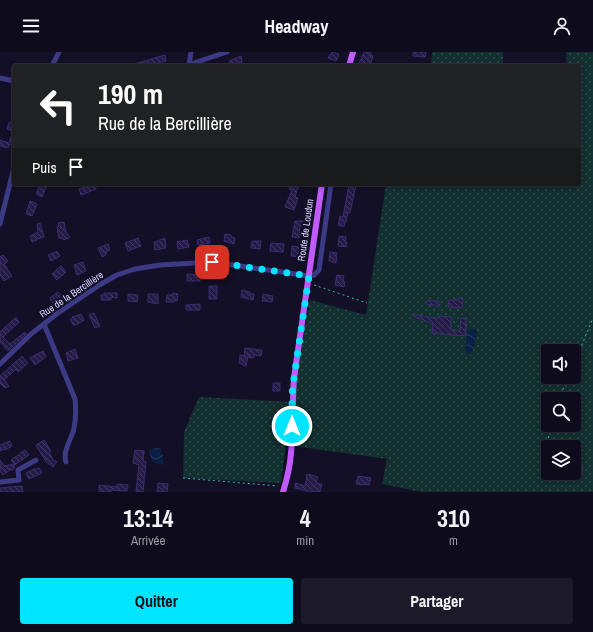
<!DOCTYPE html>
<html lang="fr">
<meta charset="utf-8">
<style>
:root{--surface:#0e0b1c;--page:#1c1929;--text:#f1f3f6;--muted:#9b9ba3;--line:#2e2b3b;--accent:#00e5ff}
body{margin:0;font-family:"Archivo Narrow",sans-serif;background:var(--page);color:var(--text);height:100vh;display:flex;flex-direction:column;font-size:15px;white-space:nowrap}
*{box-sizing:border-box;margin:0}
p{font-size:13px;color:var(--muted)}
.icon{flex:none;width:22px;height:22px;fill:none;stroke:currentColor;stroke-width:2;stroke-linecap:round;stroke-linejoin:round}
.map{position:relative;height:440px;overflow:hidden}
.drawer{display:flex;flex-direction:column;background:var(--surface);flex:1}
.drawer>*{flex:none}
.guide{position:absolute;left:12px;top:12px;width:569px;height:122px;border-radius:4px;box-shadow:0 2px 6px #0003,0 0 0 1px var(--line);background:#202124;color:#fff;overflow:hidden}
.buttons{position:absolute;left:541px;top:292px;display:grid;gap:8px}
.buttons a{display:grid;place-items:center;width:40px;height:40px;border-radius:4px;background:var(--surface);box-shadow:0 2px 6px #0003,0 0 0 1px var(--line);font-size:20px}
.pin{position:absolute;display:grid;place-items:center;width:34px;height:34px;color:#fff;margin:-17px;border-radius:8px;box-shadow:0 2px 6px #0006}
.me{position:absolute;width:44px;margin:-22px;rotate:0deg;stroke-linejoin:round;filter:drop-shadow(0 0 3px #0008)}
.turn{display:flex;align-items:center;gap:14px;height:84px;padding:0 20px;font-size:18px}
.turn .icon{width:52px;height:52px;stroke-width:2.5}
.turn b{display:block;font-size:28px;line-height:34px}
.then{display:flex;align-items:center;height:38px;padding:0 20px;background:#0003;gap:8px;font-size:15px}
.eta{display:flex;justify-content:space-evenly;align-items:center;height:68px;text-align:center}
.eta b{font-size:24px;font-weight:800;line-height:28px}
.button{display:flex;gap:8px;margin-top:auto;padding:8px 20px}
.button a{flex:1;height:46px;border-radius:4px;background:var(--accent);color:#111;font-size:16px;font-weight:800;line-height:46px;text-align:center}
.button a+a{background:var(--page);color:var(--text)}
header{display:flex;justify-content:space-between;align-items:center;height:52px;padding:0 20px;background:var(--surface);font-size:18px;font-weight:800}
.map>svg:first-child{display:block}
.green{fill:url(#green-dots);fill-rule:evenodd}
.water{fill:url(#water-waves)}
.building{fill:url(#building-back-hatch);stroke:#3b2d73}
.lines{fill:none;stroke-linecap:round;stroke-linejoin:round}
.path{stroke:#2fb8b0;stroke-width:1;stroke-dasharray:2 3;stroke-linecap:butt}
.minor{stroke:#3d3a85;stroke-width:5}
.major{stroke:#c25bff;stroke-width:6}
.route{stroke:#00e5ff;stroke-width:7;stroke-dasharray:0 12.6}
.labels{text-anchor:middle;stroke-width:4;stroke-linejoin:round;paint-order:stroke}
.street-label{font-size:10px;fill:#d9d4ff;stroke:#130f26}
</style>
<header><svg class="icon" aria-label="menu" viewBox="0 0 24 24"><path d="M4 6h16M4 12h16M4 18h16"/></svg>Headway<svg class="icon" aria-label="person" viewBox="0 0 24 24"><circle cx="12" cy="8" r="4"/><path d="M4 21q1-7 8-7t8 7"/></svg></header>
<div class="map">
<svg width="593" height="440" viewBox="0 0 593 440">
<defs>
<pattern id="green-dots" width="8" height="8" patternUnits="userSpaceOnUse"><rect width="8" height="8" fill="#12302f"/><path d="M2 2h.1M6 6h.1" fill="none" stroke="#344d4e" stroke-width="1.8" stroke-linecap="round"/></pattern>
<pattern id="water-waves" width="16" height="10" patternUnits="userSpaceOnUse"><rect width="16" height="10" fill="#0a1f44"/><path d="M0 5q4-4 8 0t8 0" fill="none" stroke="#2d3f60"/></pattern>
<pattern id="building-back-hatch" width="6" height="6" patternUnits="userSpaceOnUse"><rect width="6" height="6" fill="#241b47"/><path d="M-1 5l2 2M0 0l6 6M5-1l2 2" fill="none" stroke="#433b63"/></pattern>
</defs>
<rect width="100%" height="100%" fill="#130f26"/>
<path class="green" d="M 432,0 L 503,0 L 503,14 L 431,14 Z
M 566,0 L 593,0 L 593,440 L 422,440 L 382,432 L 387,407 L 286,393 L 281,431 L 183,426 L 184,380 L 199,345 L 292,350 L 310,248 L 366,263 L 386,132 L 579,132 L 579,14 L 567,14 ZM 548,299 L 574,299 L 574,325 L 548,325 ZM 548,347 L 574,347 L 574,373 L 548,373 ZM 548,395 L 574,395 L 574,421 L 548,421 Z"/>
<path class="water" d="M 469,277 L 477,277 C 476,286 475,296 470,303 L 465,298 L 467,279 Z
M 160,396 L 163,404 L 163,413 L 153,410 L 149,401 L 150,397 Z"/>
<path class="building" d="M 332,0 L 339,2 L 336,9 L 328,6 L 330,2 L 331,3 Z
M 364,0 L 371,0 L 371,3 L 373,4 L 370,14 L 358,14 Z
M 413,0 L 426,0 L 425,5 L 413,4 Z
M 165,3 L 166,9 L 147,14 L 131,14 L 131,13 Z
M 241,4 L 242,10 L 231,14 L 229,9 Z
M 9,70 L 14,71 L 14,88 L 12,92 L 10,92 L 8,96 L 0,94 L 0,88 L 9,91 L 13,79 L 7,77 Z
M 88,132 L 95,132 L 96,137 L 81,143 L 79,137 L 89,134 Z
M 291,132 L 299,132 L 295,145 L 298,146 L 294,158 L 285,155 L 292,138 L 289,137 Z
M 349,132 L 356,133 L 350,161 L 348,160 L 346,170 L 345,170 L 344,175 L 338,173 L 340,164 L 343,165 Z
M 40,133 L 46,135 L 42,145 L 36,142 Z
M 30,149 L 37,152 L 32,164 L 26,162 Z
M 295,169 L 303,169 L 303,174 L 300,174 L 299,186 L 292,185 Z
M 64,170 L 66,180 L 70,185 L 69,186 L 63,188 L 63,186 L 59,186 L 57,175 L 59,174 L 58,171 Z
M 40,171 L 44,185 L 37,187 L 37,188 L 32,190 L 30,184 L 38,180 L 37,172 Z
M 225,182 L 231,183 L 231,185 L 235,186 L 234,192 L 224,189 Z
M 339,184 L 346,185 L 345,190 L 347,190 L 346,195 L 338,194 Z
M 209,185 L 210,191 L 198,193 L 197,188 Z
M 138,186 L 141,194 L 128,199 L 125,191 Z
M 165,186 L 166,196 L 155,198 L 154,190 Z
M 187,188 L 189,195 L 178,197 L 177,190 Z
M 252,189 L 261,189 L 260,197 L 251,196 Z
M 271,191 L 284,192 L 283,200 L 270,199 Z
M 108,192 L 110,198 L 106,200 L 106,203 L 102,205 L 98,196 Z
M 292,194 L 299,195 L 299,205 L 291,204 Z
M 57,199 L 60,204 L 51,209 L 48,203 Z
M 330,200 L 337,201 L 336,211 L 329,209 Z
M 3,203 L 8,209 L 4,212 L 12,224 L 4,229 L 0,223 L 0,205 Z
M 83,210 L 86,219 L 77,223 L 74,213 Z
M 61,214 L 66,220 L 57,228 L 52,222 Z
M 187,222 L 200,223 L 200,229 L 187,229 Z
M 337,223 L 344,224 L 343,230 L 345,230 L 344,235 L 335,233 Z
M 209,234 L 217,234 L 217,247 L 209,247 Z
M 242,238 L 250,240 L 250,242 L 254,242 L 253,248 L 241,245 Z
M 58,240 L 63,246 L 54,253 L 50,246 Z
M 104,241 L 117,241 L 117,246 L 111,245 L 111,248 L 101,248 L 101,243 L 104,243 Z
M 173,241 L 178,242 L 177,249 L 174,249 L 174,250 L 166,250 L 167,243 L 173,243 Z
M 128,242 L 138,243 L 137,250 L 128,249 Z
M 148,242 L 158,242 L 158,252 L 148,250 Z
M 263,242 L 273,244 L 272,250 L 262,249 Z
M 458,246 L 463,247 L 462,256 L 448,255 L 449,248 L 457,248 Z
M 427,248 L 440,250 L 440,254 L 426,252 Z
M 200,252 L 200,258 L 186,258 L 186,253 Z
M 94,261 L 100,274 L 95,276 L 89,263 Z
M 81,262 L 84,268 L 76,273 L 73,273 L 70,267 L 73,266 L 72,265 Z
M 412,262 L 438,267 L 439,264 L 451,265 L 451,278 L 460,279 L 461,266 L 466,267 L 465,284 L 432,281 L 433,272 L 412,263 Z
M 16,265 L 19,270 L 3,285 L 10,292 L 25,280 L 26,282 L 8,299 L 0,290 L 0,280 Z
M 245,296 L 262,298 L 261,304 L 254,303 L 253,306 L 248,305 L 246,314 L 239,311 L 240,303 L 244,304 Z
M 75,297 L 78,306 L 68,309 L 66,301 Z
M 43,299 L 46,305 L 35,313 L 30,306 Z
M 22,304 L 28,311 L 18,320 L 16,317 L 4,328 L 9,334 L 5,336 L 0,331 L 0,324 Z
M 273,331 L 280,331 L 280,339 L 273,339 Z
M 44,388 L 51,399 L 49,400 L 53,408 L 57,410 L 53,415 L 46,410 L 36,393 Z
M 10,389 L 12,394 L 5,398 L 4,397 L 0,399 L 0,393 Z
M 25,398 L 29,403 L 15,413 L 11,408 Z
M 135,398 L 144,399 L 143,409 L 146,410 L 143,440 L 136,440 L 139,413 L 133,411 Z
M 0,408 L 4,414 L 14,412 L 14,417 L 10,418 L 3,423 L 0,419 Z
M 579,415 L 583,416 L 581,424 L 574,423 L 576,416 L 579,416 Z
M 39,416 L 42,421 L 29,427 L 26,421 L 34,417 L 36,417 Z
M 307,422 L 318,425 L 316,431 L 322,432 L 320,440 L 310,440 L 295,436 L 295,431 L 305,434 Z
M 358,424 L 371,426 L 369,433 L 363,432 L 362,433 L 356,432 Z
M 158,431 L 168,432 L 167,440 L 157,440 Z
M 118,432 L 128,433 L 127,439 L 111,438 L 111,440 L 99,440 L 99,433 L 116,435 Z
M 22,434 L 23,440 L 0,440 L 0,436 Z"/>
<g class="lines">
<path class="path" d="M 314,233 L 367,251
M 574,312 L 593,266
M 559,347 L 568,325
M 547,401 L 548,387 L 552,373
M 183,426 L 278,434"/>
<path class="minor" d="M 189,13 L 191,0
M 52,14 L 59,0
M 185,14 L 227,0
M 0,26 L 14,29
M 0,172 L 14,115
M 44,272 L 75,347 C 76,357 76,367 74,376 C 72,387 62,399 66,410
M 0,312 L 31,282 L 58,261 L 101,232 L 117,223 L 135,217 L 160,213 L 212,210 L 309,224 L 314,223 L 319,218 L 331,132
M 0,430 L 19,428 L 18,418 L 36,408"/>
<path class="major" d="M 349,14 L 353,0
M 283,440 C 287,427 290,414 291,401 C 294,376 292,351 294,326 L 322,132"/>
</g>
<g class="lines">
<path class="route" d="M 212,210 L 309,224 L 294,326 L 292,342 L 292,374"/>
</g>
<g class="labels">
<g class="street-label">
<text transform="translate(305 178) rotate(-82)" y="4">Route de Loudun</text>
<text transform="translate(71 242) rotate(-34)" y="4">Rue de la Bercillière</text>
</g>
</g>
</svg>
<div class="buttons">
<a><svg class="icon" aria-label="sound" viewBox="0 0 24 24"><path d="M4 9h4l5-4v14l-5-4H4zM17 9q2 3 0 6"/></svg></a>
<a><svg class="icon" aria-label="search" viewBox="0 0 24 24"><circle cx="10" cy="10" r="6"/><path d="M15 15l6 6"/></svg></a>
<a><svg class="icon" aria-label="layers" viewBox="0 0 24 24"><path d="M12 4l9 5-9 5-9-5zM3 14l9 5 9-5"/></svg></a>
</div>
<div class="pin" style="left:212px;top:210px;background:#d93025"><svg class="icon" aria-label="arrive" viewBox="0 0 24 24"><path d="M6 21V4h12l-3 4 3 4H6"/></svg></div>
<svg class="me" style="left:292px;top:374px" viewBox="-20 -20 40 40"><circle r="17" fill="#00e5ff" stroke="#fff" stroke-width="3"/><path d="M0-11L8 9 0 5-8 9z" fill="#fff"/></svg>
<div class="guide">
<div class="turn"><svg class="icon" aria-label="left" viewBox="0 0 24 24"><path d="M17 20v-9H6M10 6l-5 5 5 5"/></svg><div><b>190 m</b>Rue de la Bercillière</div></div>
<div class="then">Puis<svg class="icon" aria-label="arrive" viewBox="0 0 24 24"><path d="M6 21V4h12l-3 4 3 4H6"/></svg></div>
</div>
</div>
<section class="drawer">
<div class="eta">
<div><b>13:14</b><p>Arrivée</p></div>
<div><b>4</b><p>min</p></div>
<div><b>310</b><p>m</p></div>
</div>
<div class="button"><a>Quitter</a><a>Partager</a></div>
</section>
